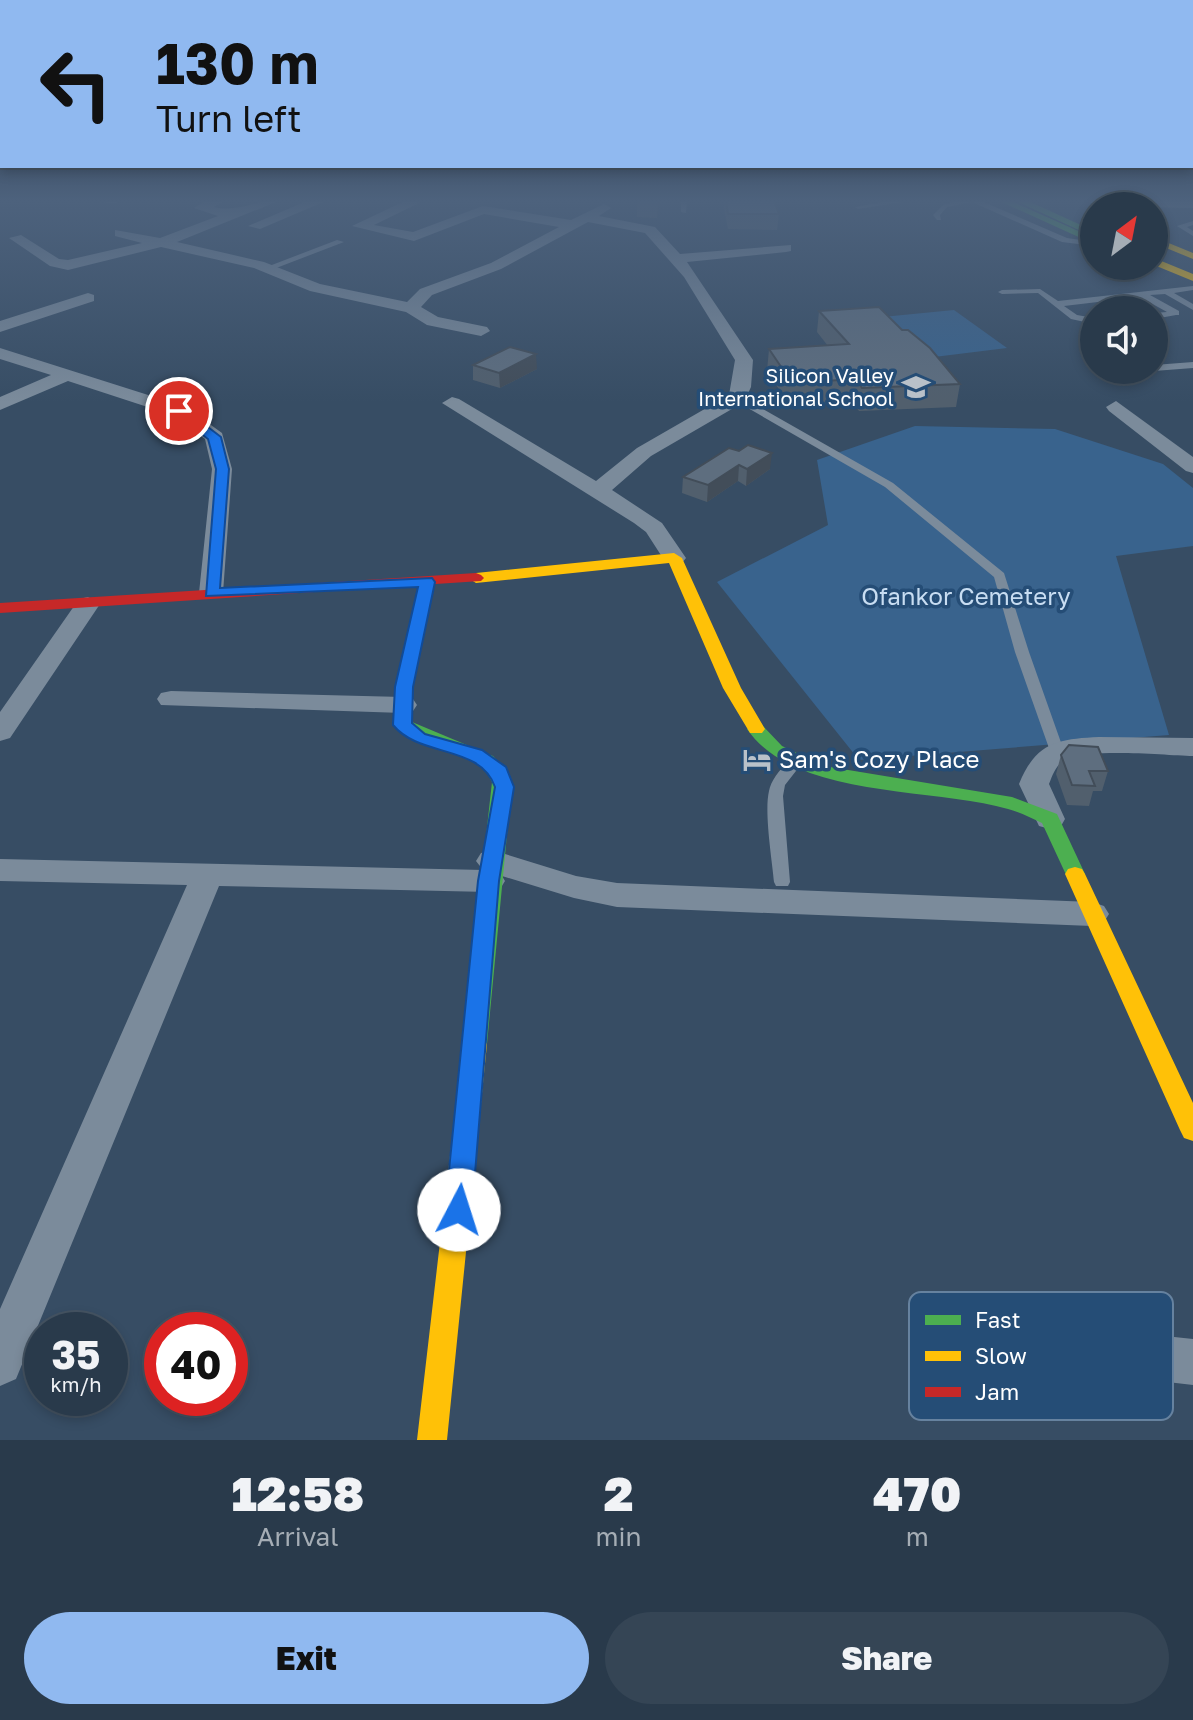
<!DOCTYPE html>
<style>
:root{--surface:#293a4b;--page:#354555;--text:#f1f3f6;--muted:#a5adb5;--line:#455463;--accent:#90b9f0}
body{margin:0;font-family:"Golos Text",sans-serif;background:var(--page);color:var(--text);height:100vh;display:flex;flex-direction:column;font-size:30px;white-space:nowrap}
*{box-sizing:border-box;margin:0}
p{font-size:26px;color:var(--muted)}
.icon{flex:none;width:44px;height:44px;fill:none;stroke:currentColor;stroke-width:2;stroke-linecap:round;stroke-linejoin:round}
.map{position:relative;height:1440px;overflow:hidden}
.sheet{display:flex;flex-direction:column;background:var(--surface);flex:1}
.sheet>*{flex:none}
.top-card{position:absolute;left:0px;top:0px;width:1194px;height:168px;box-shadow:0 4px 12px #0003,0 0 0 2px var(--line);background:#90b9f0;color:#111;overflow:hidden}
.needle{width:52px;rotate:32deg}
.tools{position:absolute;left:1080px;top:192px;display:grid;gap:16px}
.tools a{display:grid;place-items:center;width:88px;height:88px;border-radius:50%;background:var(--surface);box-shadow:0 4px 12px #0003,0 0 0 2px var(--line);font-size:40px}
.speed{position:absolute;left:24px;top:1312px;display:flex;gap:16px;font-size:40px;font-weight:700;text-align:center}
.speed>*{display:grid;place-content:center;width:104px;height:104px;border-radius:50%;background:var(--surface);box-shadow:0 4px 12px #0003,0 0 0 2px var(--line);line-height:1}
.speed small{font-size:20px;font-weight:400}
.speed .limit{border:12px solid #d22;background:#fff;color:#111}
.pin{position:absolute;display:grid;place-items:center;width:68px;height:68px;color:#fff;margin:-34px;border:4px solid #fff;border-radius:50%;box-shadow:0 2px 8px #0007}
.me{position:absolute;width:88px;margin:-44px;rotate:5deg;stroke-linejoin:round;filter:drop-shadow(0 0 6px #0008)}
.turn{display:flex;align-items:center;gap:28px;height:168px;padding:0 24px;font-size:36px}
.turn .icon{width:104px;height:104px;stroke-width:2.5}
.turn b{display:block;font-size:56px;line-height:68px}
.eta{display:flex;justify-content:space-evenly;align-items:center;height:136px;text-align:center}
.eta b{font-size:48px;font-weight:800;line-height:56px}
.cta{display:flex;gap:16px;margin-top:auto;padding:16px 24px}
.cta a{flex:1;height:92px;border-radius:48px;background:var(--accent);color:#111;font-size:32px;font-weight:800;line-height:92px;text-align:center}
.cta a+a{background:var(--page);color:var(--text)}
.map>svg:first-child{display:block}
.green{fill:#39638d}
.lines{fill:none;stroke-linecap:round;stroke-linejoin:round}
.lane{fill:#7b8b9b;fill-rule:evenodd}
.street{fill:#7b8b9b;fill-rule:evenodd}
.fast{fill:#4caf50;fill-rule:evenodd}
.slow{fill:#ffc107;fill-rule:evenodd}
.jam{fill:#c62828;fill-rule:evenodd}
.wall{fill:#515f6d}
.shaded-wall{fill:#424d59}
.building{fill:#5e6e7f;stroke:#424d59;stroke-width:2}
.route{fill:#1a73e8;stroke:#114b97;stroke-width:2}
.labels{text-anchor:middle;stroke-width:7;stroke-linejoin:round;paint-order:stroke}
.far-poi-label{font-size:20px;fill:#fff;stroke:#254d76;text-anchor:end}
.park-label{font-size:24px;fill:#c8ddf2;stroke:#254d76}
.poi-label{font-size:24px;fill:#fff;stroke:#254d76;text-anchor:start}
.key{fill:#254d76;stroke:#66829f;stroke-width:2}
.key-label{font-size:22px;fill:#fff}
</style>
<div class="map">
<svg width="1193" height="1440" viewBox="0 0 1193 1440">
<rect width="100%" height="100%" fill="#374d64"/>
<path class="green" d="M 954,310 L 1007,348 L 934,357 L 872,318 Z
M 915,426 L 1055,429 L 1163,464 L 1193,488 L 1193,546 L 1116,556 L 1169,735 L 859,760 L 717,582 L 828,525 L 817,460 Z"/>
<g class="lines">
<path class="lane" d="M 681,200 L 687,200 L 686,213 L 681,212 Z
M 895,200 L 915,200 L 858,209 L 855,207 Z
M 962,200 L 979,200 L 1067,238 L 1094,242 L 1094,246 L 1062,242 L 972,202 L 947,207 L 940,215 L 941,220 L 937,220 L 933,215 L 943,205 Z
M 1193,221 L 1193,225 L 1187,227 L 1193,231 L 1193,236 L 1177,226 Z
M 337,240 L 344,242 L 271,270 L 264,268 Z
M 1193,286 L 1193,290 L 1174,293 L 1193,304 L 1193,310 L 1165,294 L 1150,295 L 1179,311 L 1179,315 L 1176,315 L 1154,319 L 1154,313 L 1167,312 L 1140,297 L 1064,306 L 1077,315 L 1094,318 L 1094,324 L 1071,319 L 1038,293 L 1002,294 L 998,292 L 1002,290 L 1040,289 L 1058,301 Z
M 1193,362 L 1193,368 L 1154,371 L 1151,370 L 1154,370 L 1154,365 Z
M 1114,370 L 1136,370 L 1118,374 Z
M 734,396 L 740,396 L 893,483 L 1004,573 L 1029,652 L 1064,751 L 1062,754 L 1057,755 L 1050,751 L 1015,652 L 994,577 L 885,487 L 734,400 Z
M 796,757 L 803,762 L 785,785 L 783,796 L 790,882 L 788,886 L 776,886 L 774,882 C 772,859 764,812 769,791 C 771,779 785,762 796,757 Z"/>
<path class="street" d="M 92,200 L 121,200 L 114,204 Z
M 207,200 L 226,200 L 214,207 C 237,213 256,200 281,200 L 177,242 L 264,262 L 320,284 L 407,302 L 420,289 L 491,263 L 559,227 L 484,214 L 414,241 L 352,226 L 407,200 L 419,203 L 374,225 L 413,232 L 483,206 L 571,220 L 604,204 L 611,208 L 599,216 L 655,227 L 680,254 L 791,245 L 791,251 L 786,252 L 687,262 L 753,360 L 751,387 L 744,402 L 651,456 L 612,490 L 662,523 L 686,558 L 682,563 L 666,563 L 646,532 L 634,523 L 442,403 L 452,397 L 459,399 L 596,481 L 637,448 L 729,395 L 735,360 L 684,277 L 645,233 L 588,222 L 501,269 L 432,295 L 421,307 L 438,317 L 487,327 L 490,331 L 481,336 L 427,325 L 406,312 L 310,291 L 254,268 L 161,247 L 68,270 L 50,266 L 9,238 L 21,235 L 59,259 L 68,260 L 142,243 L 115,236 L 115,230 L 160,238 L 218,216 L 194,208 Z
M 309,200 L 328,200 L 260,229 L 248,226 Z
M 1085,200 L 1193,200 L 1193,208 L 1097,206 Z
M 88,293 L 94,295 L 94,301 L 0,332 L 0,321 Z
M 0,348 L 186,407 L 222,433 L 232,469 L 223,593 L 220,598 L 202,598 L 199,593 L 212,469 L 205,439 L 172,415 L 68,381 L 0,410 L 0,397 L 51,375 L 0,359 Z
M 1116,401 L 1193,457 L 1193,473 L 1186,471 L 1109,411 L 1106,407 Z
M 88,597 L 100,604 L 10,738 L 0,741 L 0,712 L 79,599 Z
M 171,691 L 403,697 L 413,699 L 417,705 L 413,711 L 403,713 L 161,705 L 157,699 L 161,693 Z
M 1099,737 L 1193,738 L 1193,756 C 1164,755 1091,748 1067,759 C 1056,764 1053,774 1049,784 L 1065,819 L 1061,826 L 1050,829 L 1039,826 L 1019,784 C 1036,742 1058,739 1099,737 Z
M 492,850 L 576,876 L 617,883 L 1092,902 L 1104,906 L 1109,914 L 1104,922 L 1092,926 L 617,907 L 574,898 L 502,876 L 505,881 L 500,889 L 489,892 L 219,886 L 16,1379 L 0,1386 L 0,1309 L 187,885 L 0,881 L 0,859 L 483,870 L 476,861 L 481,853 Z
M 997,1318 L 1193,1339 L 1193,1385 L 997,1362 L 981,1356 L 974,1340 L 981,1324 Z"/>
<path class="fast" d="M 997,200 L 1009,200 L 1094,238 L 1094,244 Z
M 1014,200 L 1026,200 L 1094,231 L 1094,237 Z
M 427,577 L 435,582 L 413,687 L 412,722 L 493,756 L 502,766 L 512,782 L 487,1044 L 483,1051 L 475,1053 L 467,1051 L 463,1044 L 492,782 C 473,743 420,754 394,725 L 395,687 L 419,582 Z
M 756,723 L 762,725 L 782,746 L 824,766 L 1012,797 L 1057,814 L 1085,874 L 1082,879 L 1068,879 L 1042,823 C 1031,818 1019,812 1008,809 C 932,787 795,799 747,729 Z"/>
<path class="slow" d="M 1154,237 L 1193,253 L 1193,259 L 1154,243 Z
M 1154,258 L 1193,274 L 1193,281 L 1154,265 Z
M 674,553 L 682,558 L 741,688 L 765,729 L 762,733 L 750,733 L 723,688 L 669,563 L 476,583 L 468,578 L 476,573 Z
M 1075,867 L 1082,869 L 1085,874 L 1193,1103 L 1193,1141 L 1184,1138 L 1180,1130 L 1065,874 L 1068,869 Z
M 475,1035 L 483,1037 L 487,1044 L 447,1440 L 417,1440 L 463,1044 L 467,1037 Z"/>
<path class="jam" d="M 476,573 L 481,575 L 484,578 L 481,581 L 0,613 L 0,603 Z"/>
</g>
<path class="wall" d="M 637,200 L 661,200 L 657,218 L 637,217 Z
M 724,200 L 774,200 L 779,214 L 777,230 L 728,229 L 724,209 Z
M 819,311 L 902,330 L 960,384 L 956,407 L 859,411 L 853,402 L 790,406 L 767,371 L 769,349 L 828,346 L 817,332 Z
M 473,365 L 537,369 L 500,388 L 473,380 Z
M 729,448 L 770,469 L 746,486 L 738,481 L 707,502 L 682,493 L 683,477 Z
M 1061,755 L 1108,771 L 1102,791 L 1093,791 L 1089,806 L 1067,805 L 1056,774 Z"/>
<path class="shaded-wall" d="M 658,200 L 661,200 L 657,218 Z
M 536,354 L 537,369 L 500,388 L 499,373 Z
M 772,453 L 770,469 L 746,486 L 747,469 Z
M 739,465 L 738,481 L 707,502 L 708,485 Z"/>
<path class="building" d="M 726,200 L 774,200 L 779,214 L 728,214 Z
M 879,307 L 902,330 L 908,330 L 930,348 L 960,384 L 862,388 L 856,379 L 792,383 L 769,349 L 849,344 L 819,311 Z
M 510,347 L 536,354 L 499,373 L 473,365 Z
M 748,445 L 772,453 L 747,469 L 739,465 L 708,485 L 683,477 L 729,448 L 739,451 Z
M 1069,745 L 1098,747 L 1108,771 L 1089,771 L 1095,786 L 1072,785 L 1061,755 Z"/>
<linearGradient id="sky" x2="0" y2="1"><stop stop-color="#1e2a37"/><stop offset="0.5" stop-color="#4d627d"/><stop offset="1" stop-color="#4d627d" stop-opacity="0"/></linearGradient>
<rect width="1193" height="402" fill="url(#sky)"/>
<path class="route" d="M 174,408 L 183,408 L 221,437 L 229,469 L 220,588 L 432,578 L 435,582 L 413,687 L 412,723 L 425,734 L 482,750 L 506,767 L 514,787 L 499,881 L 472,1210 L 468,1219 L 459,1222 L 449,1219 L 445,1210 L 478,881 L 495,787 C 480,744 420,758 393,725 L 395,687 L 418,587 L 206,596 L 216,469 L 208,439 L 174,413 Z"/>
<defs>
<symbol id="school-bare" viewBox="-9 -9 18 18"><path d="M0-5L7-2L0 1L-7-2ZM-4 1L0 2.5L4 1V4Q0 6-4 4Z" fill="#b9c1c9" stroke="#254d76" stroke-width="2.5" paint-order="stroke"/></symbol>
<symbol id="hotel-bare" viewBox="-9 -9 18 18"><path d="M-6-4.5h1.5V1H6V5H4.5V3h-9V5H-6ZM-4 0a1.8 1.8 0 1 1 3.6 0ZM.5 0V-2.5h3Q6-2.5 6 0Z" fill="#b9c1c9" stroke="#254d76" stroke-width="2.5" paint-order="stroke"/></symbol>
</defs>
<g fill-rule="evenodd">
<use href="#school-bare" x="896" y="367" width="40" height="40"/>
<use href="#hotel-bare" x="737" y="740" width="40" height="40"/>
</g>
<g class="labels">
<g class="far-poi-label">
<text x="894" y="383">Silicon Valley<tspan x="894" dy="23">International School</tspan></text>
</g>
<g class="park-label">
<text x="966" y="605">Ofankor Cemetery</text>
</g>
<g class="poi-label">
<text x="779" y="768">Sam's Cozy Place</text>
</g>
</g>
<rect x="909" y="1292" width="264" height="128" rx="12" class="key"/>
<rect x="925" y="1315" width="36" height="10" fill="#4caf50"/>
<rect x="925" y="1351" width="36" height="10" fill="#ffc107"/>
<rect x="925" y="1387" width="36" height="10" fill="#c62828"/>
<g class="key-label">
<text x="975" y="1328">Fast</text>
<text x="975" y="1364">Slow</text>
<text x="975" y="1400">Jam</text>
</g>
</svg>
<div class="tools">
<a><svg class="needle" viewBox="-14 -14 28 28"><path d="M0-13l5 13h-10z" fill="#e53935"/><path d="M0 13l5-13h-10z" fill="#a5adb5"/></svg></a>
<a><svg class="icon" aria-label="sound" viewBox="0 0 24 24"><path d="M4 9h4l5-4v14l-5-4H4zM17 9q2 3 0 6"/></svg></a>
</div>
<div class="speed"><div>35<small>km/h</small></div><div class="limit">40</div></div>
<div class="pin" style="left:179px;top:411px;background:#d93025"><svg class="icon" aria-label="arrive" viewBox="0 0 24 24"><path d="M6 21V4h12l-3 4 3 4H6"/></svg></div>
<svg class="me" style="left:459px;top:1210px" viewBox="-20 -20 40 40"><circle r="19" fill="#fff"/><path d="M0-13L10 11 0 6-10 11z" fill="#1a73e8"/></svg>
<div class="top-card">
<div class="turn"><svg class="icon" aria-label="left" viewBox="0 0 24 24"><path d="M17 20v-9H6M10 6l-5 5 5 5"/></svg><div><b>130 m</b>Turn left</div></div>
</div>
</div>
<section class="sheet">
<div class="eta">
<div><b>12:58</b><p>Arrival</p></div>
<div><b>2</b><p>min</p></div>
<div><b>470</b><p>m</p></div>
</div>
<div class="cta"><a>Exit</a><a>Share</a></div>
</section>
